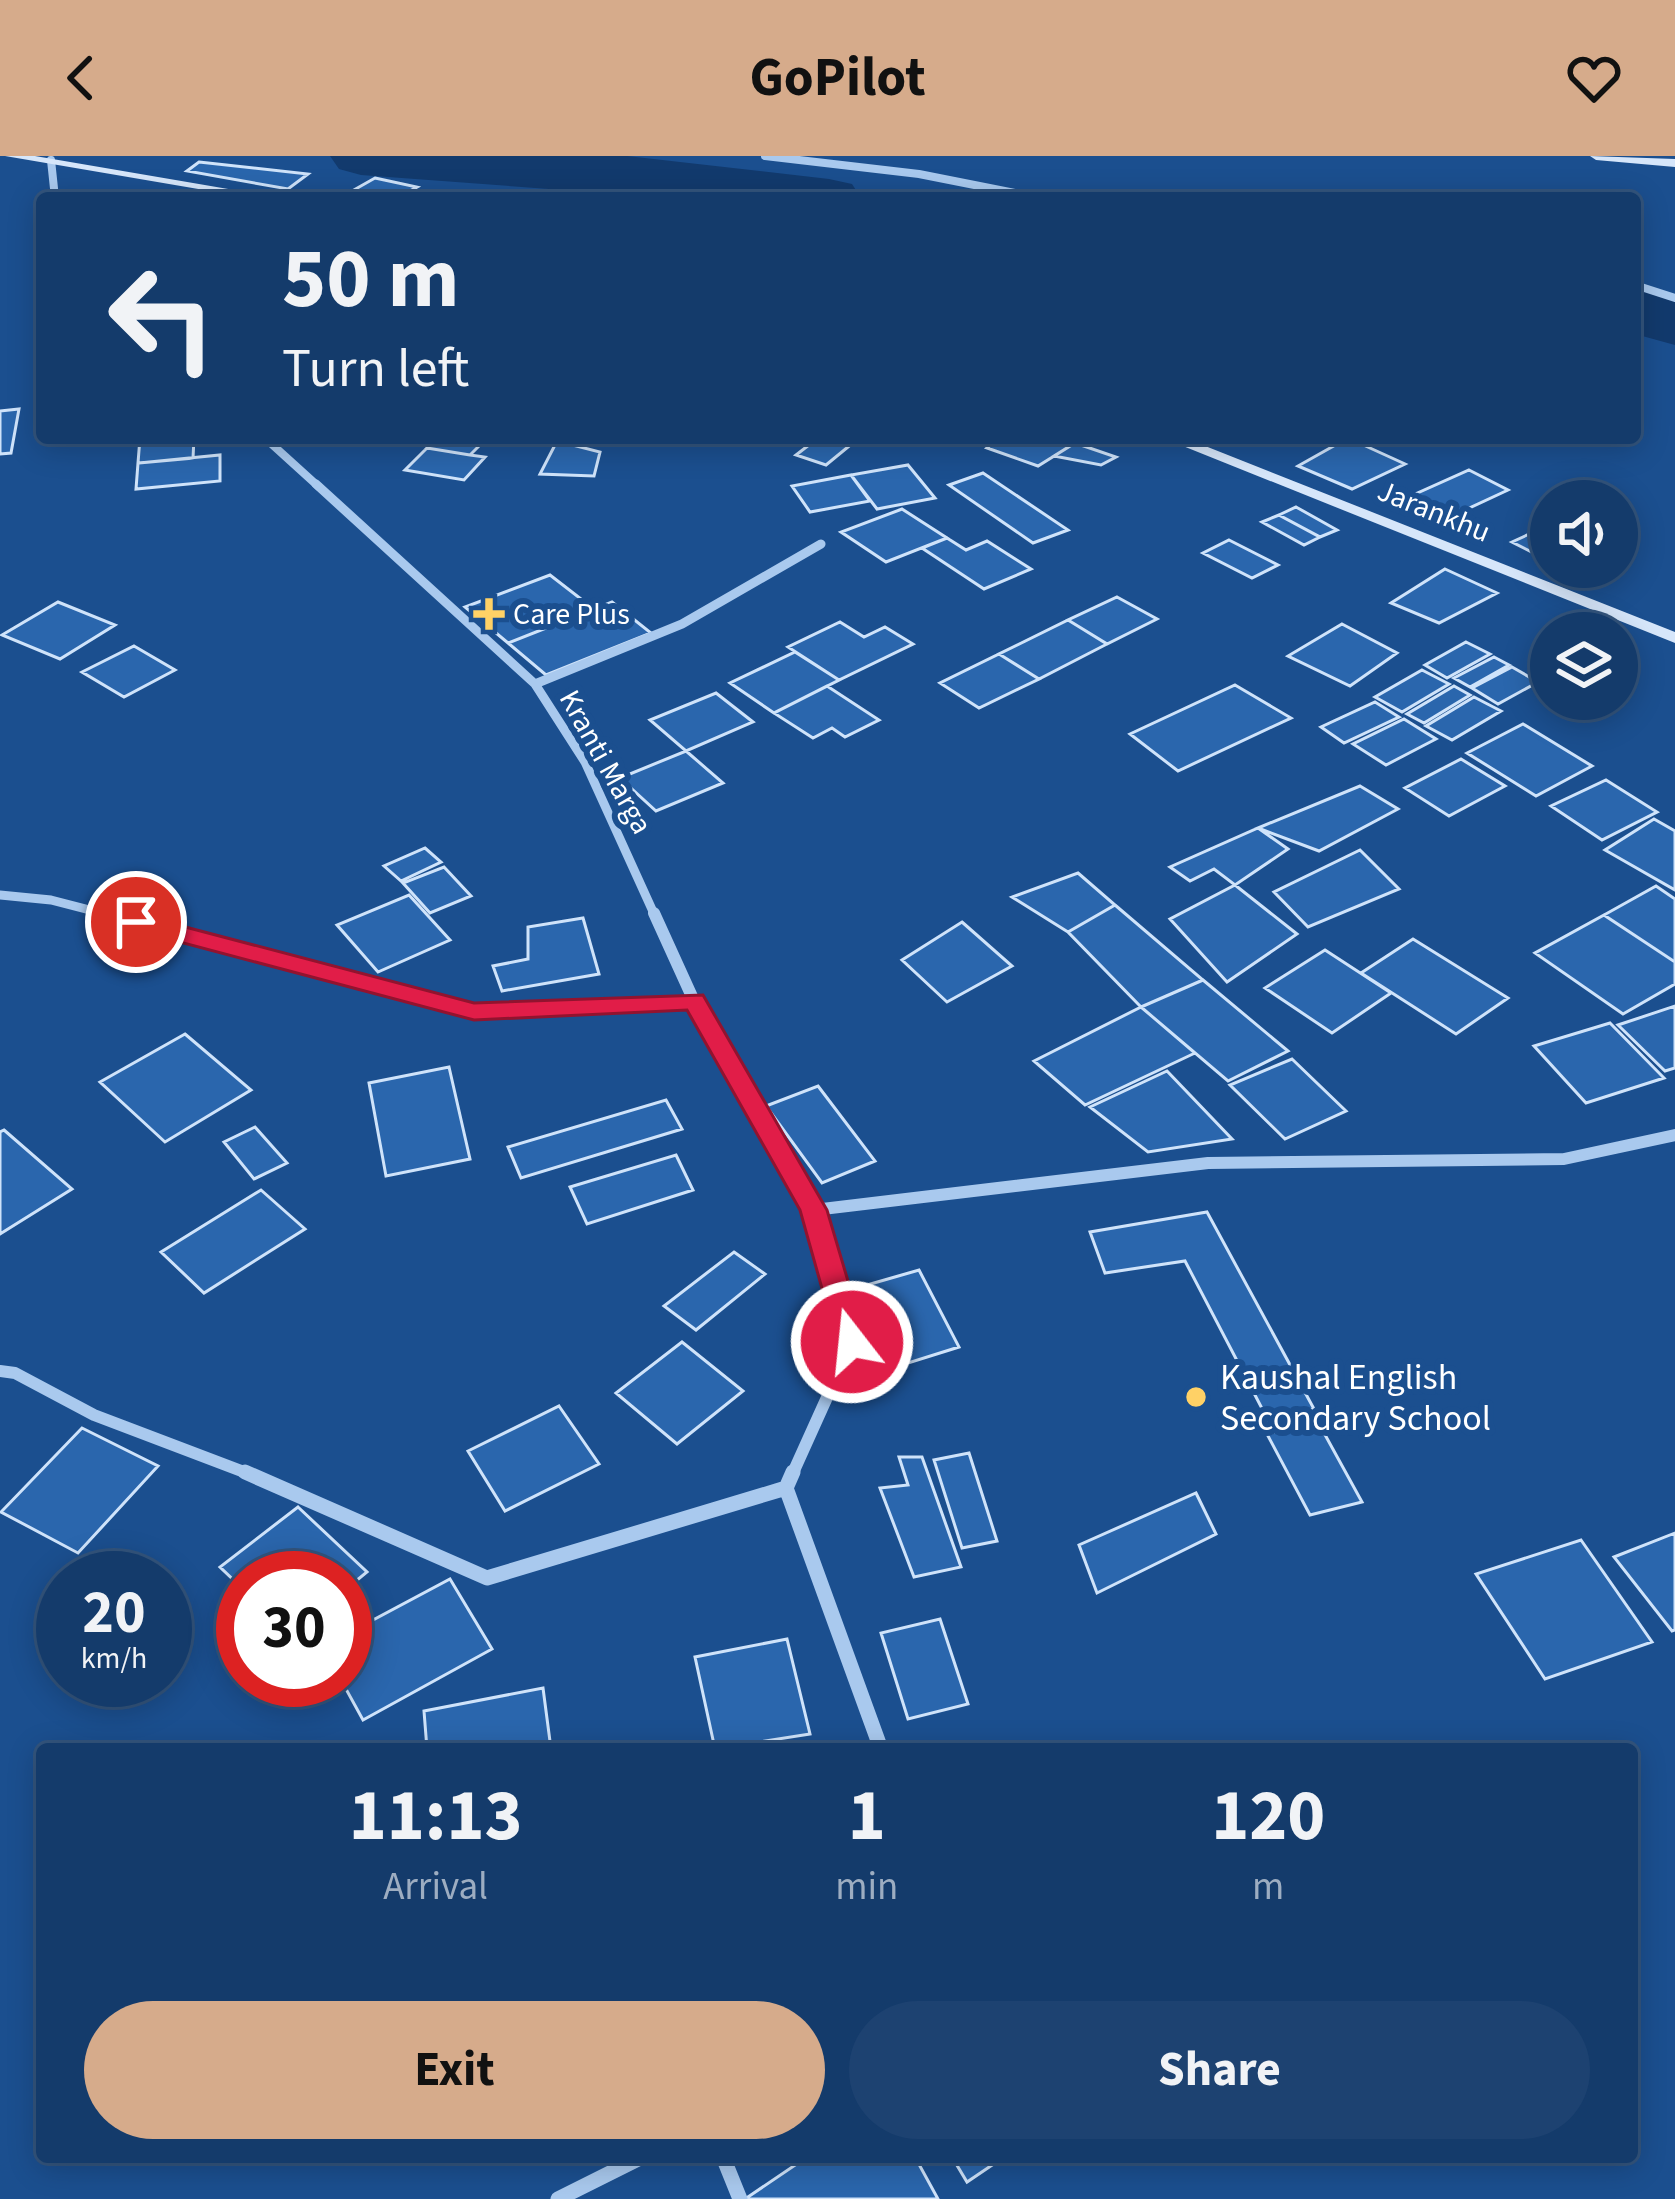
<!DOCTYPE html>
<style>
:root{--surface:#143b6b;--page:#1d4271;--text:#f1f3f6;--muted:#9dadc1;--line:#33557e;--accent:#d6ab8b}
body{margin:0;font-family:"Source Sans 3",sans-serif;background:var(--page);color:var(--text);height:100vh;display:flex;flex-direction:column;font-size:45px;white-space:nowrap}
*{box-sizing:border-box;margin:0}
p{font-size:39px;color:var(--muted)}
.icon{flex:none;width:66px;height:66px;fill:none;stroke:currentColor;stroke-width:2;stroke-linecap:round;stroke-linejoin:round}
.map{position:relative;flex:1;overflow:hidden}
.details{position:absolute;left:36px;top:1587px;width:1602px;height:420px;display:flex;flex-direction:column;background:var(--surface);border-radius:12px;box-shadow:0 6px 30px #0003,0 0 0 3px var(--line)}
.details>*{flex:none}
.banner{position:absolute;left:36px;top:36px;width:1605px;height:252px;border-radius:12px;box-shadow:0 6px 30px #0003,0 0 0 3px var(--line);background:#143b6b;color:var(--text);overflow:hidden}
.controls{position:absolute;left:1530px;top:324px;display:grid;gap:24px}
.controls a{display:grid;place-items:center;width:108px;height:108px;border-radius:50%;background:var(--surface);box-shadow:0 6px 30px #0003,0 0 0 3px var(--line);font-size:60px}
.speed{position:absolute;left:36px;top:1395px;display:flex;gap:24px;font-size:60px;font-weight:700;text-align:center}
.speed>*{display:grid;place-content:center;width:156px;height:156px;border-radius:50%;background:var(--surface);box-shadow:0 6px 30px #0003,0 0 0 3px var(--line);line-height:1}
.speed small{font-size:30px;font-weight:400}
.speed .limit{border:18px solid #d22;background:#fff;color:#111}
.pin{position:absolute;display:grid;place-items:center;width:102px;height:102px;color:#fff;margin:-51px;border:6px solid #fff;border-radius:50%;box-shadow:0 3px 12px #0007}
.me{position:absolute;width:132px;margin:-66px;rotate:344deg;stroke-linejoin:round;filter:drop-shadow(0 0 9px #0008)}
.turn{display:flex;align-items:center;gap:42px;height:252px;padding:0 48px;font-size:54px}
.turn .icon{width:156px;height:156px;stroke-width:2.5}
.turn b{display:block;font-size:84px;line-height:102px}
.eta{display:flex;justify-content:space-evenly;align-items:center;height:204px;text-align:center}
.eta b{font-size:72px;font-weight:700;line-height:84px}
.button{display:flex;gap:24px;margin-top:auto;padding:24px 48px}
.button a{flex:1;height:138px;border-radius:72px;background:var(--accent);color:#111;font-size:48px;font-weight:700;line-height:138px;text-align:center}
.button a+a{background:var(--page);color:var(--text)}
header{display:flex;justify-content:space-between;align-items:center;height:156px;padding:0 48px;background:var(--accent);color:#111;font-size:54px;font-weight:700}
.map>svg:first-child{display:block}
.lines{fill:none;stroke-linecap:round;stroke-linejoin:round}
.river{fill:#123a6d;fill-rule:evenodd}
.building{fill:#2a66ad;stroke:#cfe3fa;stroke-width:3}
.street-far3{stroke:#a9c9ee;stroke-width:8}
.street-far2{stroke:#a9c9ee;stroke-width:9}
.street-far1{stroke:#a9c9ee;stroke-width:12}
.street{stroke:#a9c9ee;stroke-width:15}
.secondary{fill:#d6e6fa;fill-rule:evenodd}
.route{fill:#e11d48;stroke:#92132f;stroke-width:3}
.poi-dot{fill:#ffd166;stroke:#1b4f8f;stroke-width:4.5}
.labels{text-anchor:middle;stroke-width:12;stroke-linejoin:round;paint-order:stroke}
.far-street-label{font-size:30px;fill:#fff;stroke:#1b4f8f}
.far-poi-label{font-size:30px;fill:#fff;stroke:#1b4f8f;text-anchor:start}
.poi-label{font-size:36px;fill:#fff;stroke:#1b4f8f;text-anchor:start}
</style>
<header><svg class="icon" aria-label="back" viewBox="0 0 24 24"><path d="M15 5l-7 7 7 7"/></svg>GoPilot<svg class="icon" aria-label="heart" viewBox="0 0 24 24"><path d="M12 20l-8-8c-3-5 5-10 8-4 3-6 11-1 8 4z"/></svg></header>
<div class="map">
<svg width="1675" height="2043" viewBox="0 0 1675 2043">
<rect width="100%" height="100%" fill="#1b4f8f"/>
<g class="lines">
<path class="river" d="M 330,0 L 627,0 L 829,23 L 852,28 L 861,42 L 671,42 L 361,19 L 339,13 Z
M 1635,133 L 1675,144 L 1675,189 L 1635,178 Z"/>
</g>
<path class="building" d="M 199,6 L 308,18 L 288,33 L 187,15 Z
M 375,22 L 417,31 L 397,42 L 345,39 Z
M 19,253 L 11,297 L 0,298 L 0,255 Z
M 140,282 L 194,282 L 193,302 L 138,307 Z
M 437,282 L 487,282 L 470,299 L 427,292 Z
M 818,282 L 859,282 L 826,309 L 796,299 Z
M 1000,282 L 1058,282 L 1075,287 L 1038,310 L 987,292 Z
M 1348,282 L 1405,308 L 1352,333 L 1298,310 Z
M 557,285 L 600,296 L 594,320 L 540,318 Z
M 1075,287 L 1116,301 L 1101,309 L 1054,300 Z
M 427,292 L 470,299 L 485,301 L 464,324 L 405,314 Z
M 220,299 L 220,325 L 136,333 L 138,307 Z
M 908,309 L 935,342 L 877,353 L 851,319 Z
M 1469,314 L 1508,334 L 1435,368 L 1393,348 Z
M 983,317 L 1068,374 L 1033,387 L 949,329 Z
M 851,319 L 870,345 L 810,356 L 792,330 Z
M 1296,351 L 1337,374 L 1320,381 L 1279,359 Z
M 902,353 L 947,382 L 886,406 L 841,376 Z
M 1279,359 L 1320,381 L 1304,389 L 1262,366 Z
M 1551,368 L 1551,406 L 1512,386 Z
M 947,382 L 966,394 L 987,385 L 1031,413 L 984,433 L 922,392 Z
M 1229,384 L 1278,409 L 1252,422 L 1203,397 Z
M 1445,413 L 1497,437 L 1439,467 L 1391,447 Z
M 550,419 L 594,453 L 508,487 L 465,451 Z
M 1117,441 L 1157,463 L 1107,488 L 1068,464 Z
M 58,446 L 115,469 L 60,503 L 2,479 Z
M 612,446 L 651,477 L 546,519 L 508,487 Z
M 1068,464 L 1107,488 L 1039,523 L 999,498 Z
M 840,466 L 864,481 L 885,471 L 913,488 L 839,524 L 788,491 Z
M 1342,468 L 1397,497 L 1350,530 L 1288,500 Z
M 1466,486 L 1490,498 L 1447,522 L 1425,509 Z
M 134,490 L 175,514 L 124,541 L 82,516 Z
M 795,496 L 839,524 L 774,557 L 730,527 Z
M 999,498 L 1039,523 L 979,552 L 940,527 Z
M 1494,501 L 1509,509 L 1470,531 L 1454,522 Z
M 1512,511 L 1538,526 L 1498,548 L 1472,532 Z
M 1422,514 L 1449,528 L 1402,556 L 1375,541 Z
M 1235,529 L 1291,562 L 1178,615 L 1130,578 Z
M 827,530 L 879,564 L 845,581 L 832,572 L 813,582 L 774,557 Z
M 1454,530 L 1470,539 L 1424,567 L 1407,558 Z
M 716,537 L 753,566 L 686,595 L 650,564 Z
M 1474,541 L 1501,555 L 1452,584 L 1426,570 Z
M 1375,546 L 1399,561 L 1344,587 L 1321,571 Z
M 1404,563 L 1436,583 L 1386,609 L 1353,588 Z
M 1523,568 L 1592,610 L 1536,640 L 1467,597 Z
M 686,595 L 723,627 L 656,655 L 620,622 Z
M 1461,603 L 1505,630 L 1449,660 L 1405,632 Z
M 1606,624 L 1657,656 L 1602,684 L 1551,650 Z
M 1360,630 L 1398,653 L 1319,695 L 1258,672 Z
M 1654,663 L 1675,675 L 1675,734 L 1605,694 Z
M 1258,672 L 1288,693 L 1235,729 L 1214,713 L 1190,725 L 1170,711 Z
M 425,692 L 441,706 L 401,725 L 384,710 Z
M 1360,694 L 1399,733 L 1308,771 L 1274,736 Z
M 444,711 L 471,740 L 430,757 L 403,727 Z
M 1078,717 L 1115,749 L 1068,776 L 1012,741 Z
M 1235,729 L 1297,778 L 1227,826 L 1170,763 Z
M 1656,730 L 1675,743 L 1675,806 L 1604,759 Z
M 409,739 L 450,784 L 378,816 L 337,769 Z
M 1115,749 L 1203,824 L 1141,851 L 1068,776 Z
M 1604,759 L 1675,806 L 1675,828 L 1623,858 L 1535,797 Z
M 583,762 L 599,818 L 502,835 L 493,810 L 528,803 L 528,771 Z
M 962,766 L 1012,810 L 947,846 L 902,804 Z
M 1413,783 L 1508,842 L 1456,878 L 1361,817 Z
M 1325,794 L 1391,837 L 1332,877 L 1265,832 Z
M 1203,824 L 1288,895 L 1228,925 L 1141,851 Z
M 1675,850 L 1675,912 L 1665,915 L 1618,869 Z
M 1141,851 L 1195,897 L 1085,949 L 1034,905 Z
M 1610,867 L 1664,922 L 1586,947 L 1534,890 Z
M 185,878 L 251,934 L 165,986 L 100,926 Z
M 1292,903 L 1346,955 L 1285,983 L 1230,929 Z
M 449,911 L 470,1003 L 386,1020 L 369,927 Z
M 1167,915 L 1232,983 L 1148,996 L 1090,951 Z
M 818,930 L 875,1005 L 822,1027 L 766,950 Z
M 666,944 L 682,973 L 521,1022 L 508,991 Z
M 255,971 L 287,1007 L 254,1023 L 224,986 Z
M 4,974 L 72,1033 L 0,1078 L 0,976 Z
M 676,999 L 693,1034 L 587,1068 L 570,1031 Z
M 261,1034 L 305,1073 L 204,1137 L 161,1096 Z
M 1207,1056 L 1314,1253 L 1268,1264 L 1185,1105 L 1105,1117 L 1090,1076 Z
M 734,1096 L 765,1118 L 696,1174 L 664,1150 Z
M 919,1114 L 959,1191 L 905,1208 L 867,1129 Z
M 682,1186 L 743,1235 L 677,1288 L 616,1237 Z
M 559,1250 L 599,1308 L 505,1355 L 468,1295 Z
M 1318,1266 L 1362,1346 L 1310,1359 L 1267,1278 Z
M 82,1272 L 158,1310 L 78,1397 L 1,1356 Z
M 969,1297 L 997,1385 L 962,1392 L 934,1304 Z
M 899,1301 L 922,1301 L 961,1411 L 914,1421 L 880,1332 L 908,1329 Z
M 1196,1337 L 1216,1378 L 1097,1437 L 1079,1389 Z
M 298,1351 L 367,1416 L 345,1434 L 345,1422 L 243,1422 L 243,1433 L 220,1411 Z
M 1675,1377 L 1675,1474 L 1672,1475 L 1614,1401 Z
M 1581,1384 L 1652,1486 L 1545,1523 L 1476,1418 Z
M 450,1423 L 492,1493 L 363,1564 L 341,1524 L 345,1479 Z
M 940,1463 L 968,1548 L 908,1563 L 881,1477 Z
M 787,1483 L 810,1578 L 715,1593 L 695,1501 Z
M 543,1532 L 551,1593 L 427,1593 L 424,1555 Z
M 807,2001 L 915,2001 L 938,2043 L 745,2043 Z
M 952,2001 L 1004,2001 L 967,2026 Z"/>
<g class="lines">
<path class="street-far3" d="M 765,0 L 919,18 L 1040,42
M 51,4 L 55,42
M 1635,129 L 1675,142
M 265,282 L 319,331"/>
<path class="street-far2" d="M 316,328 L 535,528 L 585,606 L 655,760
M 535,528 L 682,468 L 821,388
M 0,739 L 51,744 L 113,760"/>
<path class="street-far1" d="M 102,757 L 474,856 L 694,845
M 654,757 L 694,845 L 814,1054 L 1208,1007 L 1564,1003 L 1675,979
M 0,1215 L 15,1217 L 94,1259 L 252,1319
M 792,1319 L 852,1186 L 814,1054"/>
<path class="street" d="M 245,1316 L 487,1422 L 786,1332
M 793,1316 L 786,1332 L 881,1593
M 723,2001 L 740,2043
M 558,2043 L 642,2001"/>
<path class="secondary" d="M 5,0 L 35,0 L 281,42 L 251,42 Z
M 1590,0 L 1675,3 L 1675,11 L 1596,4 Z
M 1163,282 L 1185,282 L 1675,476 L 1675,487 Z"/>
</g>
<path class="route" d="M 136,758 L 474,847 L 703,839 L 827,1054 L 866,1186 L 862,1194 L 841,1194 L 837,1186 L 800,1054 L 687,854 L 474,864 L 127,772 L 124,766 Z"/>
<g class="poi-dot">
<path d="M483 440h12v12h12v12h-12v12h-12v-12h-12v-12h12z"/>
<circle cx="1196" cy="1241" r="12"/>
</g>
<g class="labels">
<g class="far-street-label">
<text transform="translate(1434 355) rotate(22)" y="10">Jarankhu</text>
<text transform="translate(606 606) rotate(61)" y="10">Kranti Marga</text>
</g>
<g class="far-poi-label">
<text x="513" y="468">Care Plus</text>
</g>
<g class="poi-label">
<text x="1220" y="1233">Kaushal English<tspan x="1220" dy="41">Secondary School</tspan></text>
</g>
</g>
</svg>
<div class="controls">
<a><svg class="icon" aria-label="sound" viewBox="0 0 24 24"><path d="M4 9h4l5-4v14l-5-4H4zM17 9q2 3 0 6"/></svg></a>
<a><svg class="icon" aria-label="layers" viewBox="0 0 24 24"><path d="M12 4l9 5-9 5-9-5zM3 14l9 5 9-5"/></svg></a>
</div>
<div class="speed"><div>20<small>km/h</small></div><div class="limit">30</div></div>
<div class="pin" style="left:136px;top:766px;background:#d93025"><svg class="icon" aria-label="arrive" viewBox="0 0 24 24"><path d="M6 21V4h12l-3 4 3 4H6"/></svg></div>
<svg class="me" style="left:852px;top:1186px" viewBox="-20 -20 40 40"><circle r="17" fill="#e11d48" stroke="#fff" stroke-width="3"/><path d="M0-11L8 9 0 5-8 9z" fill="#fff"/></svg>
<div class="banner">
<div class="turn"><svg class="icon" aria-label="left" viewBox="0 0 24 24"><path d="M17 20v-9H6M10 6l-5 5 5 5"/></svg><div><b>50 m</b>Turn left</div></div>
</div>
<section class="details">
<div class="eta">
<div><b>11:13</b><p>Arrival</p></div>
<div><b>1</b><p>min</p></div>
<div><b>120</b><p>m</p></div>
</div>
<div class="button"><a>Exit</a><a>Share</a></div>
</section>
</div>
